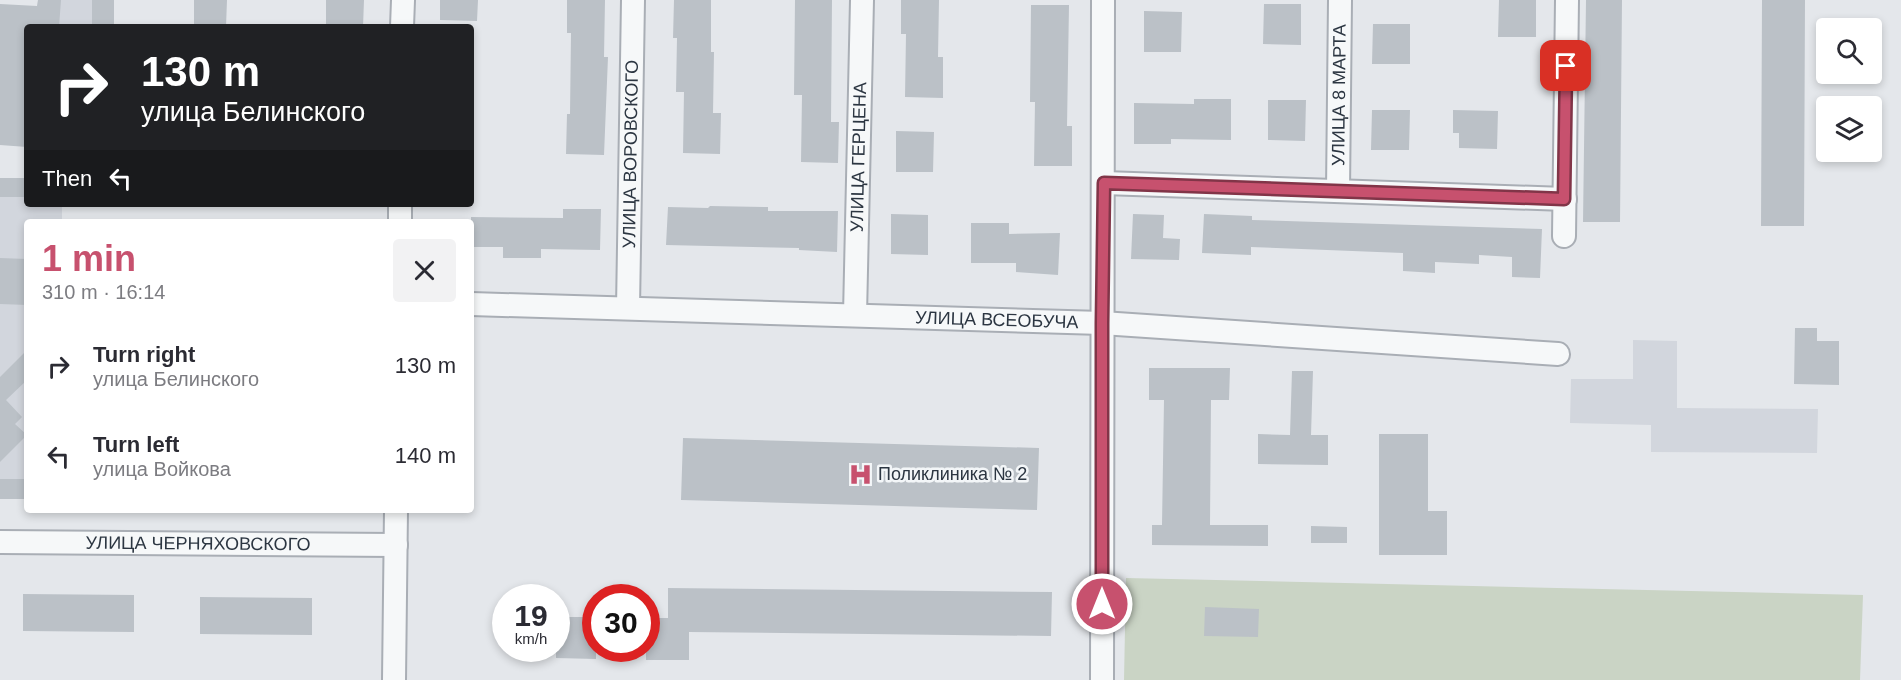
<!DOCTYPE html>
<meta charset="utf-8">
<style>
:root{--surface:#fff;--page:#f2f2f3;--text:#2b2b33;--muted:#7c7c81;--accent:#c7516e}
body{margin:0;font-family:Arial,sans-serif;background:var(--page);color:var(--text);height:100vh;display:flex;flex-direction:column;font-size:22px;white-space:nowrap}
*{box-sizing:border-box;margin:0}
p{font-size:20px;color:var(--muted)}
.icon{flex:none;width:33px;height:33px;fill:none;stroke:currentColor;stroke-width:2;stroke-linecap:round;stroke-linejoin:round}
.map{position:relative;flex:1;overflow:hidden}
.panel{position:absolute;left:24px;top:219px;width:450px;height:294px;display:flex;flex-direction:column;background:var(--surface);border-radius:6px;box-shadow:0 3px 9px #0003}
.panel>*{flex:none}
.guide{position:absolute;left:24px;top:24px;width:450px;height:183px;border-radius:6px;box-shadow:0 3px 9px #0003;background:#202124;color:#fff;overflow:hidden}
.controls{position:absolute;left:1816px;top:18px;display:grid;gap:12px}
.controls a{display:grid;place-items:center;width:66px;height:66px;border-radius:6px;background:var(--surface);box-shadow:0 3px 9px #0003;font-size:30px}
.speed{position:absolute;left:492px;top:584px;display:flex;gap:12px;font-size:30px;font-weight:700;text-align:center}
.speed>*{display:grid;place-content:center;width:78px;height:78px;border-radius:50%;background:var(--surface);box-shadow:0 3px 9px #0003;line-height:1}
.speed small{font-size:15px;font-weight:400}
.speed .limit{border:9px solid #d22;background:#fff;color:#111}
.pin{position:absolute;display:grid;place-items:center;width:51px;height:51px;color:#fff;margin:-26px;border-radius:12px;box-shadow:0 3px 9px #0006}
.me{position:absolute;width:66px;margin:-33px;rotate:0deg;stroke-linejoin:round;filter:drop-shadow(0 0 4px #0008)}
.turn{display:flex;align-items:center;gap:21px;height:126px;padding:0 18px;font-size:27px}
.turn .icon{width:78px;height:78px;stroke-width:2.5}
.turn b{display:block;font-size:42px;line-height:51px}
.then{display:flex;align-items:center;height:57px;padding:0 18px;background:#0003;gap:12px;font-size:22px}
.round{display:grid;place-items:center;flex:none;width:63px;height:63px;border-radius:6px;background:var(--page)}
.headline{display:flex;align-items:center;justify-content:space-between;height:102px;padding:0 18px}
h1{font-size:36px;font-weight:700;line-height:45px;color:var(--accent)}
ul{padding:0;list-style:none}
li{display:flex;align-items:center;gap:18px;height:90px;padding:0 18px}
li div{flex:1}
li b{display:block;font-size:22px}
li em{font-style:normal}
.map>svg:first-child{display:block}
.built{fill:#d2d6dd}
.green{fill:#cad4c5}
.building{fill:#bbc1c7}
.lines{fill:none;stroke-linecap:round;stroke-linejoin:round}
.minor-casing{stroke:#a9aeb5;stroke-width:26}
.minor{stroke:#f6f8f9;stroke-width:22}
.route-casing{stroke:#813548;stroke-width:15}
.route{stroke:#c7516e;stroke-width:10}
.labels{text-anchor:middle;stroke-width:5;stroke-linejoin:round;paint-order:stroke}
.street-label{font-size:18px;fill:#2c3642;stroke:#f3f6f8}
.poi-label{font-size:18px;fill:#2c3642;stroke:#f3f6f8;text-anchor:start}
</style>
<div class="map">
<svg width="1901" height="680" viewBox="0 0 1901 680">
<rect width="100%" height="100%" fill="#e4e7eb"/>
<path class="built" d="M 38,0 L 114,0 L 114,27 L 36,27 Z
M 0,178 L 27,178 L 27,204 L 62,204 L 62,222 L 27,222 L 27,499 L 0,499 Z
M 1633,340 L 1677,341 L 1677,408 L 1818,409 L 1817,453 L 1651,452 L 1651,425 L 1570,423 L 1571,379 L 1633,379 Z"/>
<path class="green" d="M 1126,578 L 1863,595 L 1860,680 L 1124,680 Z"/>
<path class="building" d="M 38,0 L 61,0 L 59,27 L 27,27 L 27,147 L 0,145 L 0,4 L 37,6 Z
M 92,0 L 114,0 L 114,27 L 92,27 Z
M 194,0 L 227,0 L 226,27 L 194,27 Z
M 326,0 L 364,0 L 363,27 L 326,27 Z
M 440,0 L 478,0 L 477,21 L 440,20 Z
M 567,0 L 605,0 L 604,57 L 608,57 L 604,155 L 566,154 L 567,114 L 570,114 L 571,33 L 567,33 Z
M 674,0 L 711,0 L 711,52 L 714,52 L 713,113 L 721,113 L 720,154 L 683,153 L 684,92 L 676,92 L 677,38 L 673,38 Z
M 795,0 L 832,0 L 831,122 L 839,122 L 838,163 L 801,162 L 802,95 L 794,95 Z
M 901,0 L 939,0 L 938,57 L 943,57 L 943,98 L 905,97 L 906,34 L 901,34 Z
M 1499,0 L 1536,0 L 1536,37 L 1498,37 Z
M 1586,0 L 1622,0 L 1620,222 L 1583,222 Z
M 1762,0 L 1805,0 L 1804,226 L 1761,226 Z
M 1264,4 L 1301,4 L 1301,45 L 1263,44 Z
M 1031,5 L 1069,5 L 1067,126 L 1072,126 L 1072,166 L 1034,166 L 1035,102 L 1030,102 Z
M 1144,11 L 1182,12 L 1181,52 L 1144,52 Z
M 1373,24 L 1410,24 L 1410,64 L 1372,64 Z
M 1194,99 L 1231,99 L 1231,140 L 1171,139 L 1171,144 L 1134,144 L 1134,103 L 1194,104 Z
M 1268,100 L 1306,100 L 1305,141 L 1268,140 Z
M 1372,110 L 1410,110 L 1409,150 L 1371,150 Z
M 1453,110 L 1498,111 L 1497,149 L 1459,148 L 1459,133 L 1453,133 Z
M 896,131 L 934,132 L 933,172 L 896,172 Z
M 0,178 L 25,178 L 25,197 L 0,197 Z
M 710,206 L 768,207 L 768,211 L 838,211 L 837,252 L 799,250 L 799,248 L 666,245 L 668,207 L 708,208 Z
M 563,209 L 601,209 L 600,250 L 541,249 L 541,258 L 503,258 L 503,247 L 471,247 L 471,217 L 563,218 Z
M 891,214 L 928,215 L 928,255 L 891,254 Z
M 1133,214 L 1164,215 L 1163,238 L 1180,239 L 1179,260 L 1131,259 Z
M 1204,214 L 1252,216 L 1252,220 L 1542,229 L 1540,278 L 1512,277 L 1512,257 L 1479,255 L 1479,264 L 1435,262 L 1435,273 L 1403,271 L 1403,253 L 1251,247 L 1251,255 L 1202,253 Z
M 971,223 L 1009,223 L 1009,234 L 1060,233 L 1058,275 L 1016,272 L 1016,263 L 971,263 Z
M 0,258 L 27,259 L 27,305 L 0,304 Z
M 1795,328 L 1817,328 L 1817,341 L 1839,341 L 1839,385 L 1794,384 Z
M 27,350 L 27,380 L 6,400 L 22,417 L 15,424 L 27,435 L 0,462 L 0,377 Z
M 1149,368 L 1230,368 L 1229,400 L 1211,400 L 1210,525 L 1268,525 L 1268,546 L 1152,545 L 1152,525 L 1162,525 L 1164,400 L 1149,400 Z
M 1292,371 L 1313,371 L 1311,435 L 1328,435 L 1328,465 L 1258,464 L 1258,434 L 1290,435 Z
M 1379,434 L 1428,434 L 1428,511 L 1447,511 L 1447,555 L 1379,555 Z
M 683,438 L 1039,448 L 1037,510 L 681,500 Z
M 0,479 L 27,479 L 27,499 L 0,499 Z
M 1311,526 L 1347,527 L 1347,543 L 1311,543 Z
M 668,588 L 1052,592 L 1051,636 L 689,632 L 689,660 L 646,660 L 646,618 L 668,618 Z
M 23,594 L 134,595 L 134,632 L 23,631 Z
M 200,597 L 312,598 L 312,635 L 200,634 Z
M 1205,607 L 1259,609 L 1258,637 L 1204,636 Z
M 556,617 L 596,617 L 596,659 L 556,658 Z"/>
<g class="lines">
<defs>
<g id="minor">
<path d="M 402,27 L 403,0"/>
<path d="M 1104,183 L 1565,199"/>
<path id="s1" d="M 1338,191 L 1340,0"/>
<path d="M 400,222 L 400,204"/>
<path d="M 1564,236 L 1567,0"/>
<path id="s2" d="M 471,304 L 1102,323 L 1558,354"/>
<path id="s3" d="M 628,308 L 633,0"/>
<path id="s4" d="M 855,315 L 862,0"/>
<path id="s5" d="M 0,542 L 396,545"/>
<path d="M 394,680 L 396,510"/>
<path d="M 1102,680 L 1103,0"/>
</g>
</defs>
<use href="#minor" class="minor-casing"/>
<use href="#minor" class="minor"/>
</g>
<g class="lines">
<defs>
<path id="route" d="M 1102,604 L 1102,323 L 1104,183 L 1564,199 L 1566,66"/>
</defs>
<use href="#route" class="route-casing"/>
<use href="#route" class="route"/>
</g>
<defs>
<symbol id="hospital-bare" viewBox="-9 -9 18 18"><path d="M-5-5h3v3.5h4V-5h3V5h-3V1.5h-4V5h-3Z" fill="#c7516e" stroke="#f3f6f8" stroke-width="2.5" paint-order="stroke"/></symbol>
</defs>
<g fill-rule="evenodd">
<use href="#hospital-bare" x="844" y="458" width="33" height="33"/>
</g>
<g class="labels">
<g class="street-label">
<text dy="6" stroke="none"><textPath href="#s1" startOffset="96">УЛИЦА 8 МАРТА</textPath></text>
<text dy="6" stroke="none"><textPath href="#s3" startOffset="154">УЛИЦА ВОРОВСКОГО</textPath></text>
<text dy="6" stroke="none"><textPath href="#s4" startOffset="158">УЛИЦА ГЕРЦЕНА</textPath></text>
<text dy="6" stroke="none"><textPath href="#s2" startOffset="526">УЛИЦА ВСЕОБУЧА</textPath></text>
<text dy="6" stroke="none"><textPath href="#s5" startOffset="198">УЛИЦА ЧЕРНЯХОВСКОГО</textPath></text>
</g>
<g class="poi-label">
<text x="878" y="480">Поликлиника № 2</text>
</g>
</g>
</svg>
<div class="controls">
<a><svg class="icon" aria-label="search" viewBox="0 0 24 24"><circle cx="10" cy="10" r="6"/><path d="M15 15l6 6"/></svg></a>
<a><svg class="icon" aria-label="layers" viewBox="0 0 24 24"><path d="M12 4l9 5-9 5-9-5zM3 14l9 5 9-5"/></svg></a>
</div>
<div class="speed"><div>19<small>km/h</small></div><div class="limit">30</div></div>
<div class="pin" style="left:1566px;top:66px;background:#d93025"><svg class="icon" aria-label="arrive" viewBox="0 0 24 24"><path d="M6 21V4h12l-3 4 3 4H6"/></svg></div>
<svg class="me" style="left:1102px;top:604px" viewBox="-20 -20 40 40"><circle r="17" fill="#c7516e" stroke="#fff" stroke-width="3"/><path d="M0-11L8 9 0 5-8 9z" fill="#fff"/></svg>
<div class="guide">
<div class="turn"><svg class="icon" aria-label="right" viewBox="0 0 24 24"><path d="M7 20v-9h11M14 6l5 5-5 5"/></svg><div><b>130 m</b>улица Белинского</div></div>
<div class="then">Then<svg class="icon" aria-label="left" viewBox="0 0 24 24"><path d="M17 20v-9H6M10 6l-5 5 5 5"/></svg></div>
</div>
<section class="panel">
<div class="headline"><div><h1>1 min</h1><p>310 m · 16:14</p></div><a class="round"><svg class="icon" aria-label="close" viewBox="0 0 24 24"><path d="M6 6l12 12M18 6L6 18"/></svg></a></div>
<ul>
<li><svg class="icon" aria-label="right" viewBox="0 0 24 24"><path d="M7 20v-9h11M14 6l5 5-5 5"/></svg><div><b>Turn right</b><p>улица Белинского</p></div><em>130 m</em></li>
<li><svg class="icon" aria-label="left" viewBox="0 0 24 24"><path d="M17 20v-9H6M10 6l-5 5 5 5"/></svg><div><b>Turn left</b><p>улица Войкова</p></div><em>140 m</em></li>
</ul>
</section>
</div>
